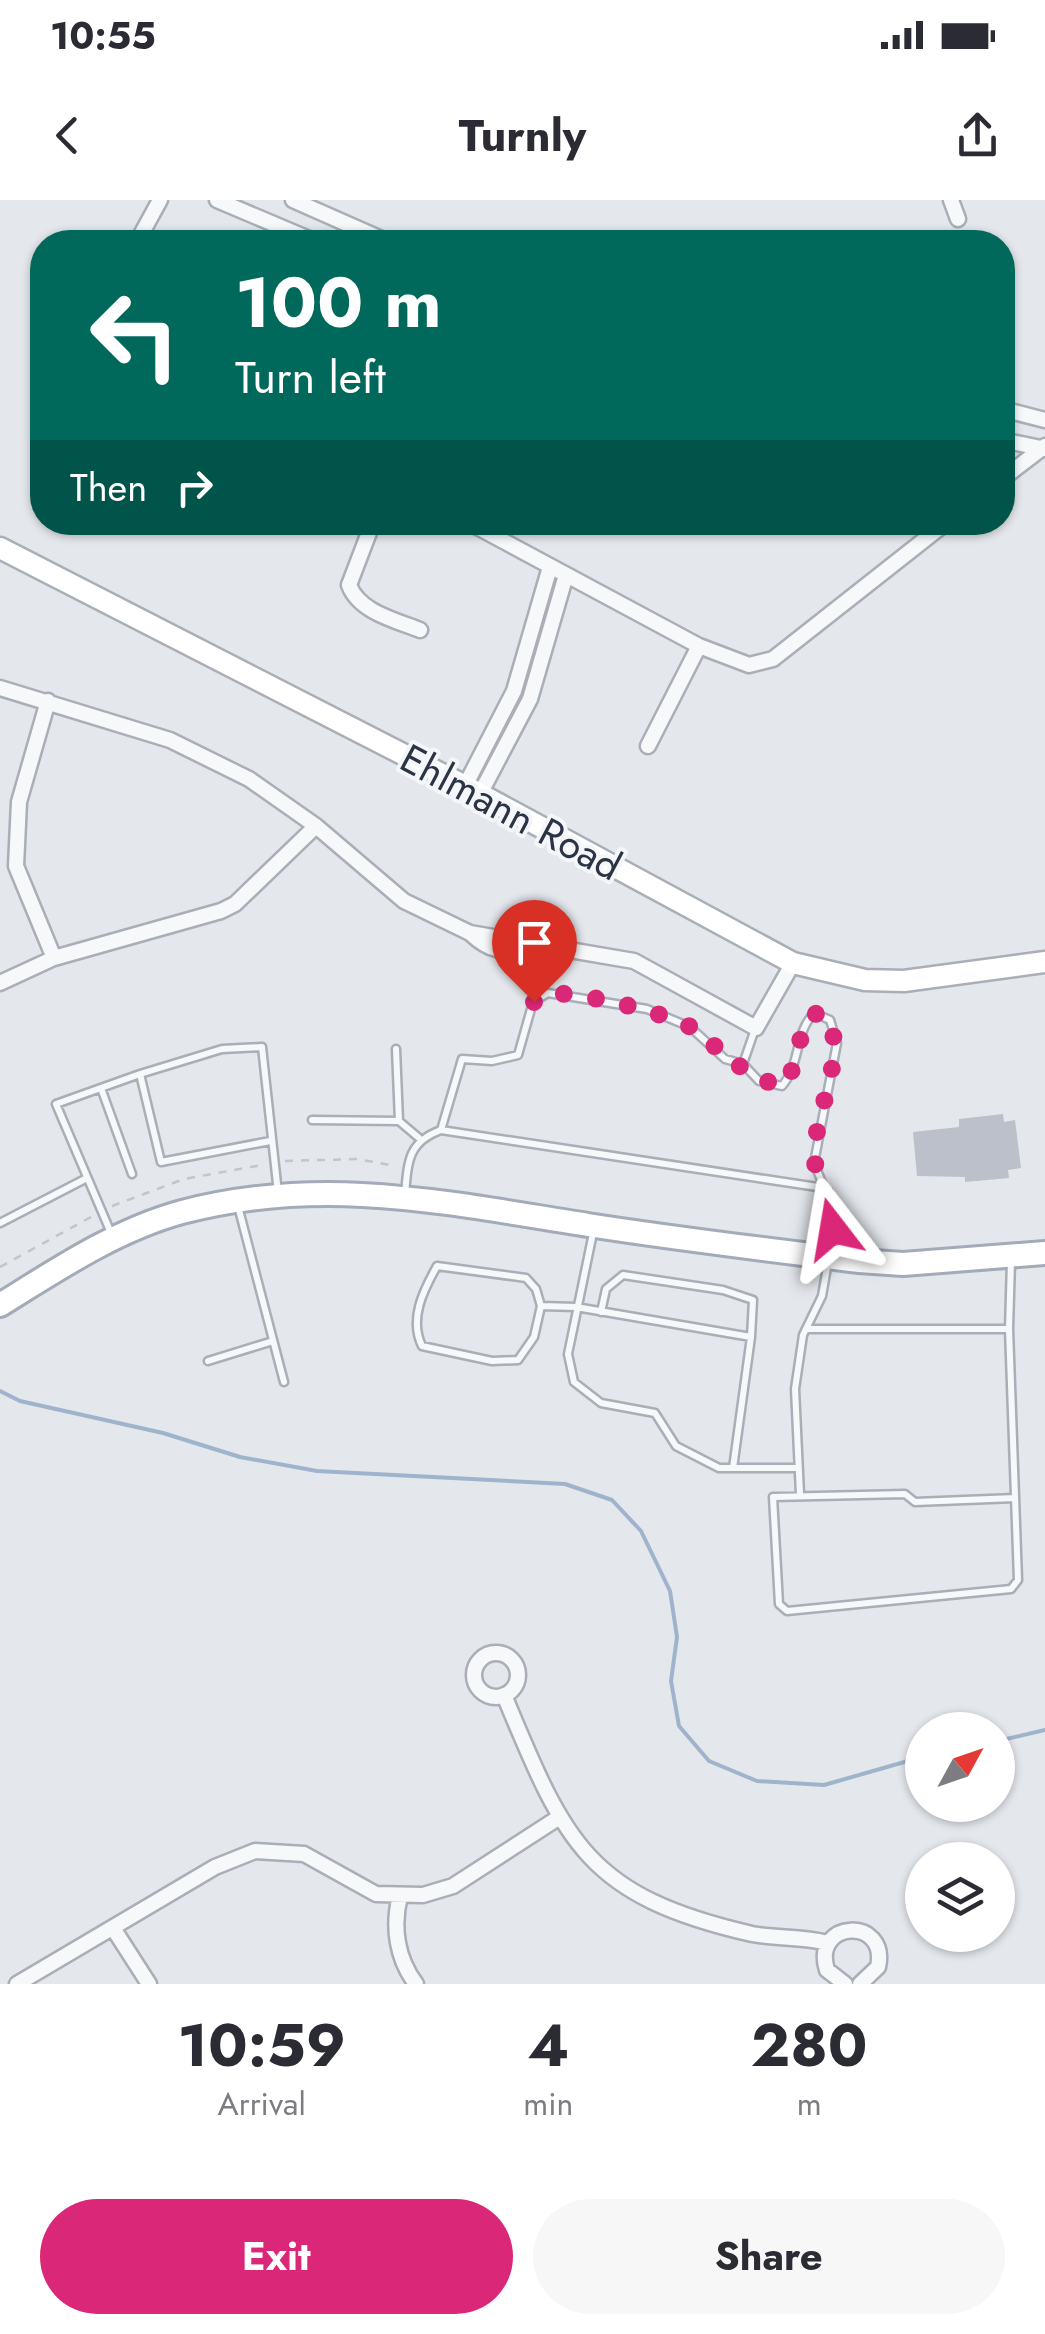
<!DOCTYPE html>
<style>
:root{--surface:#fff;--page:#f7f7f7;--text:#2b2b33;--muted:#7c7c81;--accent:#db2777}
body{margin:0;font-family:Jost,sans-serif;background:var(--page);color:var(--text);height:100vh;display:flex;flex-direction:column;font-size:38px;white-space:nowrap}
*{box-sizing:border-box;margin:0}
p{font-size:32px;color:var(--muted)}
.icon{flex:none;width:55px;height:55px;fill:none;stroke:currentColor;stroke-width:2;stroke-linecap:round;stroke-linejoin:round}
.map{position:relative;height:1784px;overflow:hidden}
.drawer{display:flex;flex-direction:column;background:var(--surface);flex:1}
.drawer>*{flex:none}
.hud{position:absolute;left:30px;top:30px;width:985px;height:305px;border-radius:40px;box-shadow:0 2px 8px #0004;background:#00695c;color:#fff;overflow:hidden}
.needle{width:65px;rotate:50deg}
.controls{position:absolute;left:905px;top:1512px;display:grid;gap:20px}
.controls a{display:grid;place-items:center;width:110px;height:110px;border-radius:50%;background:var(--surface);box-shadow:0 2px 8px #0004;font-size:50px}
.pin{position:absolute;display:grid;place-items:center;width:85px;height:85px;color:#fff;margin:-102px -42px;border-radius:50% 50% 50% 0;rotate:-45deg;box-shadow:0 0 10px #0007}
.pin .icon{rotate:45deg}
.me{position:absolute;width:110px;margin:-55px;rotate:346deg;stroke-linejoin:round;filter:drop-shadow(0 0 8px #0008)}
.turn{display:flex;align-items:center;gap:35px;height:210px;padding:0 40px;font-size:45px}
.turn .icon{width:130px;height:130px;stroke-width:2.5}
.turn b{display:block;font-size:70px;line-height:85px}
.then{display:flex;align-items:center;height:95px;padding:0 40px;background:#0003;gap:20px;font-size:38px}
.eta{display:flex;justify-content:space-evenly;align-items:center;height:170px;text-align:center}
.eta b{font-size:60px;font-weight:700;line-height:70px}
.primary-button{display:flex;gap:20px;margin-top:auto;padding:20px 40px}
.primary-button a{flex:1;height:115px;border-radius:60px;background:var(--accent);color:#fff;font-size:40px;font-weight:700;line-height:115px;text-align:center}
.primary-button a+a{background:var(--page);color:var(--text)}
.status{display:flex;justify-content:space-between;align-items:center;height:70px;padding:0 50px;background:var(--surface);direction:ltr}
.status svg{height:28px;fill:currentColor}
header{display:flex;justify-content:space-between;align-items:center;height:130px;padding:0 40px;background:var(--surface);font-size:45px;font-weight:700}
.map>svg:first-child{display:block}
.lines{fill:none;stroke-linecap:round;stroke-linejoin:round}
.stream{stroke:#9fb4cc;stroke-width:4}
.building{fill:#bbc0ca}
.lane-casing{stroke:#a9aeb7;stroke-width:11}
.street-casing{stroke:#a9aeb7;stroke-width:19}
.secondary-casing{stroke:#a9aeb7;stroke-width:25}
.primary-casing{stroke:#a3abb8;stroke-width:28}
.path{stroke:#c2c5cb;stroke-width:2.5;stroke-dasharray:8 8;stroke-linecap:butt}
.lane{stroke:#f7f8fa;stroke-width:6}
.street{stroke:#f7f8fa;stroke-width:14}
.secondary{stroke:#fff;stroke-width:20}
.primary{stroke:#fff;stroke-width:22}
.route{stroke:#db2777;stroke-width:18;stroke-dasharray:0 32.4}
.labels{text-anchor:middle;stroke-width:8;stroke-linejoin:round;paint-order:stroke}
.street-label{font-size:40px;fill:#2b3445;stroke:#f4f6f9}
</style>
<div class="status"><b>10:55</b><svg viewBox="0 0 49 12"><path d="M0 12V9h3v3zM5 12V6h3v6zM10 12V3h3v9zM15 12V0h3v12zM26 1h20v11H26zM47 4h2v5h-2z"/></svg></div>
<header><svg class="icon" aria-label="back" viewBox="0 0 24 24"><path d="M15 5l-7 7 7 7"/></svg>Turnly<svg class="icon" aria-label="share" viewBox="0 0 24 24"><path d="M12 15V3M7 8l5-5 5 5M5 13v7h14v-7"/></svg></header>
<div class="map">
<svg width="1045" height="1784" viewBox="0 0 1045 1784">
<rect width="100%" height="100%" fill="#e4e7ec"/>
<g class="lines">
<path class="stream" d="M 0,1191 L 20,1201 L 163,1233 L 240,1257 L 317,1271 L 565,1284 L 612,1300 L 641,1331 L 670,1391 L 677,1437 L 671,1481 L 679,1526 L 709,1561 L 757,1581 L 824,1585 L 922,1557
M 998,1541 L 1045,1530"/>
</g>
<path class="building" d="M 1003,914 L 1004,922 L 1015,920 L 1021,968 L 1008,970 L 1009,978 L 965,982 L 965,977 L 917,976 L 913,932 L 959,927 L 959,919 Z"/>
<g class="lines">
<defs>
<path id="lane" d="M 396,849 L 399,921
M 743,864 L 755,829
M 101,888 L 132,974
M 312,920 L 399,921 L 419,938
M 441,930 L 824,988
M 270,941 L 161,962 L 140,874 L 222,849 L 262,847 L 278,993
M 405,994 C 408,961 408,942 441,930 L 462,859 L 492,861 L 518,855 L 533,802 L 548,793 L 647,809 L 690,827 L 725,859 L 743,864 L 759,881 L 782,886 C 801,864 794,834 814,813 L 830,820 L 837,843 L 814,963 L 836,1016 L 822,1096 L 803,1135 L 795,1189 L 800,1294
M 238,1006 L 284,1182
M 0,1023 L 87,978
M 111,1033 L 56,904 L 140,874
M 593,1033 L 568,1154 L 574,1182 L 601,1203 L 655,1213 L 676,1246 L 719,1268 L 798,1268
M 1011,1061 L 1009,1129 L 1018,1380 L 1011,1389 L 787,1411 L 779,1404 L 773,1297 L 905,1294 L 915,1302 L 1015,1298
M 541,1106 L 534,1137 L 518,1160 L 492,1161 L 422,1146 C 409,1119 423,1091 437,1066 L 526,1078 L 536,1089 L 541,1106 L 576,1107 L 751,1137 L 733,1268
M 601,1112 L 606,1089 L 623,1075 L 723,1090 L 753,1100 L 751,1137
M 806,1129 L 1009,1129
M 208,1161 L 273,1141"/>
<path id="street" d="M 217,0 L 316,42
M 293,0 L 388,42
M 951,0 L 958,19
M 137,42 L 160,0
M 1002,209 L 1045,220
M 1002,240 L 1045,249
M 1002,279 L 1045,246
M 373,322 L 349,385 C 359,412 395,420 420,430
M 468,322 L 699,446 L 749,465 L 773,459 L 947,322
M 0,488 L 170,540 L 249,579 L 316,626 L 235,704 L 221,711 L 54,758 L 0,783
M 48,501 L 19,602 L 16,666 L 54,758
M 648,546 L 699,446
M 465,586 L 514,491 L 550,367
M 480,594 L 530,499 L 566,375
M 316,626 L 404,701 L 470,733 L 634,761 L 756,828 L 793,763
M 470,733 C 489,751 502,754 526,744
M474 1475a22 22 0 1 1 44 0a22 22 0 1 1-44 0Z
M 504,1495 C 565,1642 586,1696 752,1734 C 777,1739 802,1736 827,1743
M 400,1696 C 392,1727 397,1759 416,1784
M 113,1728 L 149,1784
M 17,1784 L 215,1667 L 255,1651 L 304,1654 L 376,1694 L 423,1695 L 453,1686 L 558,1618
M 845,1784 L 827,1770 C 811,1720 889,1716 878,1767 L 860,1784"/>
<path id="secondary" d="M 0,348 L 465,586 L 793,763 L 865,780 L 904,781 L 1045,762"/>
<path id="primary" d="M 0,1105 C 58,1069 116,1030 182,1012 C 324,975 447,1003 588,1025 C 678,1039 769,1050 859,1061 L 903,1064 L 1045,1053"/>
</defs>
<use href="#lane" class="lane-casing"/>
<use href="#street" class="street-casing"/>
<use href="#secondary" class="secondary-casing"/>
<use href="#primary" class="primary-casing"/>
<path class="path" d="M 285,961 L 357,959 L 396,966
M 112,1006 L 184,979 L 262,965
M 0,1067 L 91,1017"/>
<use href="#lane" class="lane"/>
<use href="#street" class="street"/>
<use href="#secondary" class="secondary"/>
<use href="#primary" class="primary"/>
</g>
<g class="lines">
<path class="route" d="M 534,802 C 538,799 542,795 547,794 C 570,789 672,814 692,828 C 722,850 745,878 782,886 C 802,864 794,834 814,813 L 830,820 C 845,868 812,913 815,961 C 816,986 838,1004 833,1029"/>
</g>
<g class="labels">
<g class="street-label">
<text transform="translate(511 612) rotate(28)" y="14">Ehlmann Road</text>
</g>
</g>
</svg>
<div class="controls">
<a><svg class="needle" viewBox="-14 -14 28 28"><path d="M0-13l5 13h-10z" fill="#e53935"/><path d="M0 13l5-13h-10z" fill="#7c7c81"/></svg></a>
<a><svg class="icon" aria-label="layers" viewBox="0 0 24 24"><path d="M12 4l9 5-9 5-9-5zM3 14l9 5 9-5"/></svg></a>
</div>
<div class="pin" style="left:534px;top:802px;background:#d93025"><svg class="icon" aria-label="arrive" viewBox="0 0 24 24"><path d="M6 21V4h12l-3 4 3 4H6"/></svg></div>
<svg class="me" style="left:833px;top:1029px" viewBox="-20 -20 40 40"><path d="M0-17L14 15 0 8-14 15z" fill="#db2777" stroke="#fff" stroke-width="4"/></svg>
<div class="hud">
<div class="turn"><svg class="icon" aria-label="left" viewBox="0 0 24 24"><path d="M17 20v-9H6M10 6l-5 5 5 5"/></svg><div><b>100 m</b>Turn left</div></div>
<div class="then">Then<svg class="icon" aria-label="right" viewBox="0 0 24 24"><path d="M7 20v-9h11M14 6l5 5-5 5"/></svg></div>
</div>
</div>
<section class="drawer">
<div class="eta">
<div><b>10:59</b><p>Arrival</p></div>
<div><b>4</b><p>min</p></div>
<div><b>280</b><p>m</p></div>
</div>
<div class="primary-button"><a>Exit</a><a>Share</a></div>
</section>
